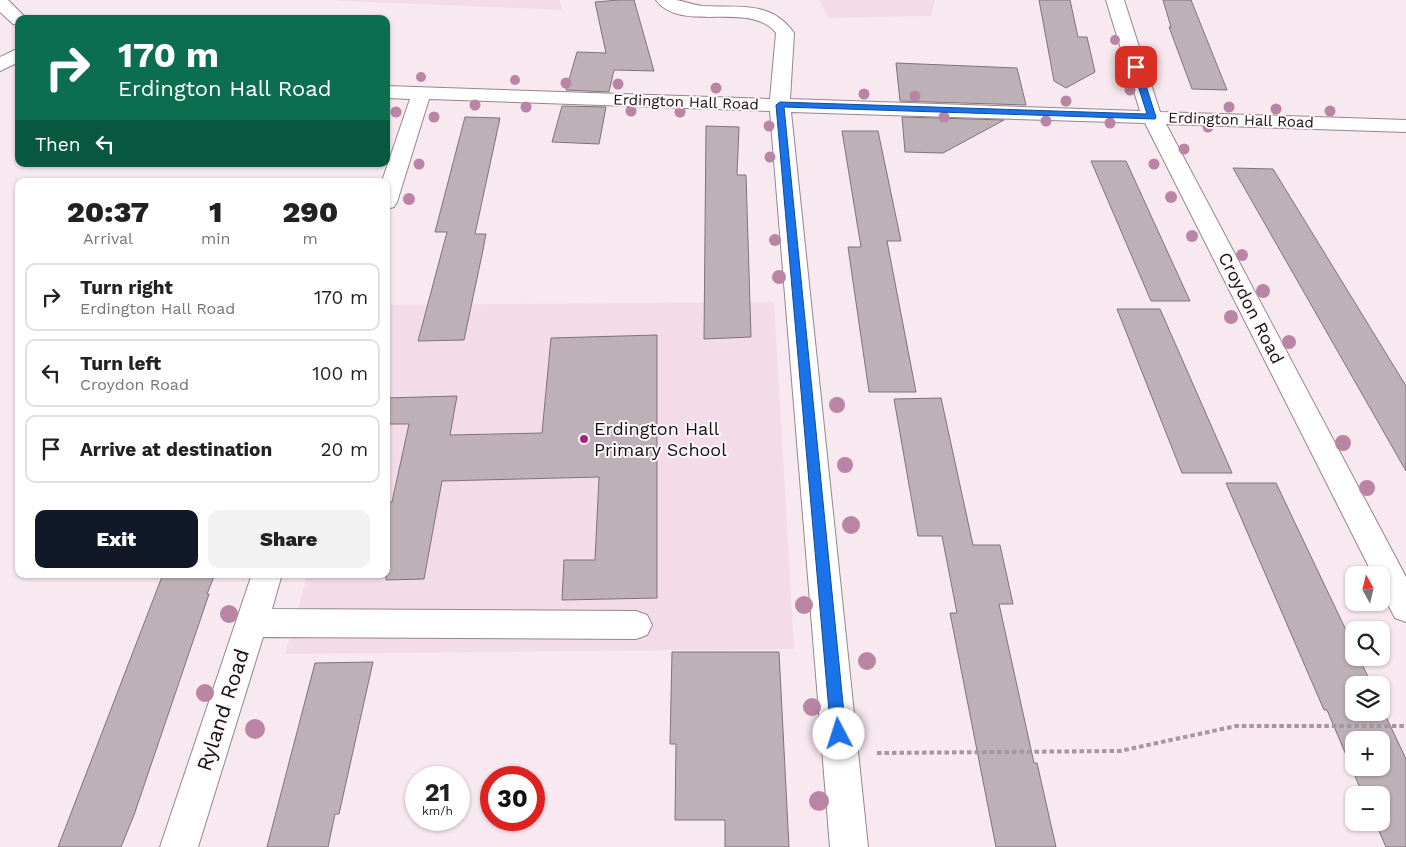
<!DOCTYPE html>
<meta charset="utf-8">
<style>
:root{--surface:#fff;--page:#f2f2f2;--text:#222;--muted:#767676;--line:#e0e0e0;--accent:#111827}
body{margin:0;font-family:"Work Sans",sans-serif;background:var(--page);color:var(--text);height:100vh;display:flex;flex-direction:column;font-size:19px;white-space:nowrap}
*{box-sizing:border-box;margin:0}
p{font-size:16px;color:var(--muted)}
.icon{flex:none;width:28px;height:28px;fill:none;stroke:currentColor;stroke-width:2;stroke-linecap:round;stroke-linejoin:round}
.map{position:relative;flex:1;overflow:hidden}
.drawer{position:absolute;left:15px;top:178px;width:375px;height:400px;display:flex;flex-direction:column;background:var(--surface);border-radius:10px;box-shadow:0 1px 4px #0004}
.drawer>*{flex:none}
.top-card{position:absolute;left:15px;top:15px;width:375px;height:152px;border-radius:10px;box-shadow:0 1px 4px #0004;background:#0b6e4f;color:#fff;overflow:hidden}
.needle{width:32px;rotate:352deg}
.tools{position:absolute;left:1345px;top:566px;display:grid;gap:10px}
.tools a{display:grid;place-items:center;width:45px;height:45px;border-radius:10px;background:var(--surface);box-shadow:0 1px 4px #0004;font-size:25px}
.speed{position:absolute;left:405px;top:766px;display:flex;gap:10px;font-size:25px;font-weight:700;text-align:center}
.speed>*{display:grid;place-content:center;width:65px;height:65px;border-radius:50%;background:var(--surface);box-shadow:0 1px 4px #0004;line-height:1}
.speed small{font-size:12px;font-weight:400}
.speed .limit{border:8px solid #d22;background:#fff;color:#111}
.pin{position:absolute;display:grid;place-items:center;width:42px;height:42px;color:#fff;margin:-21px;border-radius:10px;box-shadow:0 2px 8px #0006}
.me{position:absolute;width:55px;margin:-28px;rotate:355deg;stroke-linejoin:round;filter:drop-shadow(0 0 4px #0008)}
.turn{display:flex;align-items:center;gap:18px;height:105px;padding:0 20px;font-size:22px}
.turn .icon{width:65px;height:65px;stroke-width:2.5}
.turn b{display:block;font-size:35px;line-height:42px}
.then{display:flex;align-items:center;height:48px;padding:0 20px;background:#0003;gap:10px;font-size:19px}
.eta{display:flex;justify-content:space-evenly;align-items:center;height:85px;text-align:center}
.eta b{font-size:30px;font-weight:800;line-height:35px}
.cta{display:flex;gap:10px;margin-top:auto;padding:10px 20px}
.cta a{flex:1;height:58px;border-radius:10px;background:var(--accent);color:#fff;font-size:20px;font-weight:800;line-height:58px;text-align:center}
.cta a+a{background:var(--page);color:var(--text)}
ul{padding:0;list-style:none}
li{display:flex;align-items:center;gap:15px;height:68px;margin:0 10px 8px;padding:0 10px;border:2px solid var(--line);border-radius:10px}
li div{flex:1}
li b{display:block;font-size:19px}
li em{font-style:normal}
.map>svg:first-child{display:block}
.built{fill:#f3dbe7}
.building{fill:#beb0b7;stroke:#807279;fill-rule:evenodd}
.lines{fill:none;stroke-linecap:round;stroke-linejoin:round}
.minor-casing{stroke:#95868d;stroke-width:2}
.path{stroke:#a4989e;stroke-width:4;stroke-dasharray:4.5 3;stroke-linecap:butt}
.minor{fill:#fff;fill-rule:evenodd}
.tree{fill:#ba84a4}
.route{fill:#1a73e8;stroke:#114b97}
.poi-dot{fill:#a42577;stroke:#fff9fc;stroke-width:2}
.labels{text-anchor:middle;stroke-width:4;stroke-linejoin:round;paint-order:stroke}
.far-street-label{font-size:15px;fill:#151012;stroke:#fff9fc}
.street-label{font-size:18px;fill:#151012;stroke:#fff9fc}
.poi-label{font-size:18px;fill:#151012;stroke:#fff9fc;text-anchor:start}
.near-street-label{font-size:21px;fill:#151012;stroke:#fff9fc}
</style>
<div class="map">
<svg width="1406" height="847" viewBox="0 0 1406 847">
<rect width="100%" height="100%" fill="#f8e8f0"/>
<path class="built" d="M 334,0 L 559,0 L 563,10 L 346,1 Z
M 819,0 L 935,0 L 931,16 L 828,18 Z
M 774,302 L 794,649 L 285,654 L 308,574 L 386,574 L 386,305 Z"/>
<path class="building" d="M 619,0 L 634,0 L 654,71 L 614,70 L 609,92 L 566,90 L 577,52 L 606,53 L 595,2 Z
M 1039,0 L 1070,0 L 1078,37 L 1087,37 L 1095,72 L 1066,88 L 1054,81 Z
M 1163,0 L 1191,0 L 1227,90 L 1192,89 L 1169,27 L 1171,27 Z
M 896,63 L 1017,68 L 1026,105 L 900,101 Z
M 562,106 L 606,107 L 599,144 L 552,142 Z
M 465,117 L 500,118 L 475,234 L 486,234 L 483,250 L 464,340 L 418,341 L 447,232 L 435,232 Z
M 902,117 L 1004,120 L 943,153 L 905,152 Z
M 706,126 L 739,127 L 737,175 L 746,175 L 751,337 L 704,339 Z
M 842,131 L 878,131 L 901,241 L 887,241 L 916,392 L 869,392 L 848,247 L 861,247 Z
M 1091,161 L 1126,161 L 1190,301 L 1151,301 Z
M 1233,168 L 1273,169 L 1406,386 L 1406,471 Z
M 1117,309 L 1160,309 L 1232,473 L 1182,473 Z
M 657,335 L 657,598 L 562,600 L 564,560 L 595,560 L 599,477 L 442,481 L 424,579 L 386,580 L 386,503 L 392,502 L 409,424 L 386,424 L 386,398 L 457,396 L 450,435 L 542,433 L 551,338 Z
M 941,398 L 973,545 L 1000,545 L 1013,604 L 999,604 L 1034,763 L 1037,763 L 1056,847 L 996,847 L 950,613 L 957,613 L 942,536 L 918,536 L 894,399 Z
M 1226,483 L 1276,483 L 1354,647 L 1354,658 L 1359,658 L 1372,685 L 1354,685 L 1354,712 L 1381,712 L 1381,706 L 1406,759 L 1406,847 L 1386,847 L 1375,822 L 1381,822 L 1381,795 L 1363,795 L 1327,710 L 1324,710 ZM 1354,740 L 1381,740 L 1381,768 L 1354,768 Z
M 163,574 L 215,574 L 207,594 L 209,594 L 134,815 L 121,847 L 58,847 Z
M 672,652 L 779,652 L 789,847 L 725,847 L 725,820 L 675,820 L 676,744 L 670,744 Z
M 373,662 L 339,814 L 335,814 L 328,847 L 267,847 L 315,663 Z"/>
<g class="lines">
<defs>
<path id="minor" d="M 0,0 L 8,0 L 27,19 L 19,19 L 19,25 L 13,24 L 0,12 Z
M 656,0 C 663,0 670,0 676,0 C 684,1 693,5 702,6 C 738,8 771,0 794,33 L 790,99 L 1140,111 L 1106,0 L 1124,0 L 1160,112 L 1406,120 L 1406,132 L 1166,124 L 1406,577 L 1406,622 L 1395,618 L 1381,591 L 1381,575 L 1373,575 L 1145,123 L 791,112 L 868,847 L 830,847 L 770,111 L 429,99 L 397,202 L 394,207 L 386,209 L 386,181 L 382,181 L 410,99 L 386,98 L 386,86 L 770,99 L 776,33 C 751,0 680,34 656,0 Z
M 19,48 L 19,62 L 0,71 L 0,57 Z
M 252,574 L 282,574 L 272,609 L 636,611 L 647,615 L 652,625 L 647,635 L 636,639 L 263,637 L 198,847 L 160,847 Z"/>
</defs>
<use href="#minor" class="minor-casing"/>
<path class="path" d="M 877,753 L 1120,751 L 1236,726 L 1406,726"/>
<use href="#minor" class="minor"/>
</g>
<g class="tree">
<circle cx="1115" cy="40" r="5"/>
<circle cx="1121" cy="64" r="5"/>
<circle cx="421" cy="77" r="5"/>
<circle cx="515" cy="80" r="5"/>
<circle cx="566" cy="83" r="5.5"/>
<circle cx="618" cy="84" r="5.5"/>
<circle cx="716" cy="88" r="5.5"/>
<circle cx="1130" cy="90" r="5.5"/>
<circle cx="864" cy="94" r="5.5"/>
<circle cx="915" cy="96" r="5.5"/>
<circle cx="1066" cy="101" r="5.5"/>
<circle cx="475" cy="105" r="5.5"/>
<circle cx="526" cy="107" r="5.5"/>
<circle cx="1229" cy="107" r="5.5"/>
<circle cx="1276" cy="109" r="5.5"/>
<circle cx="631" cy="111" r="5.5"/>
<circle cx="1330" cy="111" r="5.5"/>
<circle cx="396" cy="112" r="5.5"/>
<circle cx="680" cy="112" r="5.5"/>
<circle cx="434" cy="117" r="5.5"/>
<circle cx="944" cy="117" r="5.5"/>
<circle cx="1046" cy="121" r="5.5"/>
<circle cx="1110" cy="123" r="5.5"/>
<circle cx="769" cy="126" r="5.5"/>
<circle cx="1208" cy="127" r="5.5"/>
<circle cx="1184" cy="149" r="5.5"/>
<circle cx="770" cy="157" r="5.5"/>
<circle cx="419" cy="164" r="5.5"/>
<circle cx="1154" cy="164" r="5.5"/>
<circle cx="1171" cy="197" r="6"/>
<circle cx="409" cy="199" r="6"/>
<circle cx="1192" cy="236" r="6"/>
<circle cx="775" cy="240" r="6"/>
<circle cx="1242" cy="255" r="6"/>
<circle cx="779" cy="277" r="7"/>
<circle cx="1263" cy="291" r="7"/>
<circle cx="1231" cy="317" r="7"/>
<circle cx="1289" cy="342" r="7"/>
<circle cx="837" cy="405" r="8"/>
<circle cx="1343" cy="443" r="8"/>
<circle cx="845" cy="465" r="8"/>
<circle cx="1367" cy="488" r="8"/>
<circle cx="851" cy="525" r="9"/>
<circle cx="804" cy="605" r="9"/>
<circle cx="229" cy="614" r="9"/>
<circle cx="867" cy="661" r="9"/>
<circle cx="205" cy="693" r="9"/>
<circle cx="812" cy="707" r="9"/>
<circle cx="255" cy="729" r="10"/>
<circle cx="819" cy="801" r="10"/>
</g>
<path class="route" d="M 1133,65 L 1140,67 L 1156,117 L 1155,119 L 784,107 L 846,734 L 844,739 L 839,741 L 834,739 L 831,734 L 776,105 L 780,102 L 1147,114 L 1132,67 Z"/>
<circle class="poi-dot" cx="584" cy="439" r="5"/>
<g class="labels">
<g class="far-street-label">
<text transform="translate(686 102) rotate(2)" y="5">Erdington Hall Road</text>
<text transform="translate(1241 120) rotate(2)" y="5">Erdington Hall Road</text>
</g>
<g class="street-label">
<text transform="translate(1251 308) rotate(63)" y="6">Croydon Road</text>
</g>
<g class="poi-label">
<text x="594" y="435">Erdington Hall<tspan x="594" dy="21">Primary School</tspan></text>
</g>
<g class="near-street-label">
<text transform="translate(223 710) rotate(-72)" y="7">Ryland Road</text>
</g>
</g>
</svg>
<div class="tools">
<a><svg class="needle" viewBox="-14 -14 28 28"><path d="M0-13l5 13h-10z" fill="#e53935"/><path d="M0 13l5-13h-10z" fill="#767676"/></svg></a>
<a><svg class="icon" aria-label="search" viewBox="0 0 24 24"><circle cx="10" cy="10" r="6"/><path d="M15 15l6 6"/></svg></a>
<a><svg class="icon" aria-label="layers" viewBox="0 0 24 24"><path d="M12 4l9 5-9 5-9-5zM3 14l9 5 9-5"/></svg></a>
<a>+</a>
<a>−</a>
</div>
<div class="speed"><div>21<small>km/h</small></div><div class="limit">30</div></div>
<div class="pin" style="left:1136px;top:67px;background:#d93025"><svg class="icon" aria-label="arrive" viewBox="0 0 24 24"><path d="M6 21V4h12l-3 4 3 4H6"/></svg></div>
<svg class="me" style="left:839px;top:734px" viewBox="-20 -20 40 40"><circle r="19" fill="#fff"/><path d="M0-13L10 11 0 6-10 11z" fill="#1a73e8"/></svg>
<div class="top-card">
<div class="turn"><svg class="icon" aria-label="right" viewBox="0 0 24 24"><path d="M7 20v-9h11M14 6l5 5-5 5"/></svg><div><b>170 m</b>Erdington Hall Road</div></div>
<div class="then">Then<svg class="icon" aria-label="left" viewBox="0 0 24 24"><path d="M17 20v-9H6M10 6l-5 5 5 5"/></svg></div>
</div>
<section class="drawer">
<div class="eta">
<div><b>20:37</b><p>Arrival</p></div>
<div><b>1</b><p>min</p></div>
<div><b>290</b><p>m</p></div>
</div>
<ul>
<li><svg class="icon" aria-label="right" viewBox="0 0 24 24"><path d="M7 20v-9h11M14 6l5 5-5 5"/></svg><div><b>Turn right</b><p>Erdington Hall Road</p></div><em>170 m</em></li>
<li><svg class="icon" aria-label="left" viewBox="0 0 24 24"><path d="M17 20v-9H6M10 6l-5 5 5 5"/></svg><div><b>Turn left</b><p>Croydon Road</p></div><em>100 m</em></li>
<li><svg class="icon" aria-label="arrive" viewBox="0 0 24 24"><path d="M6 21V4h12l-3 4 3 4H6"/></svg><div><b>Arrive at destination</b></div><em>20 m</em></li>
</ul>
<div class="cta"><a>Exit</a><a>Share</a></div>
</section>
</div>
